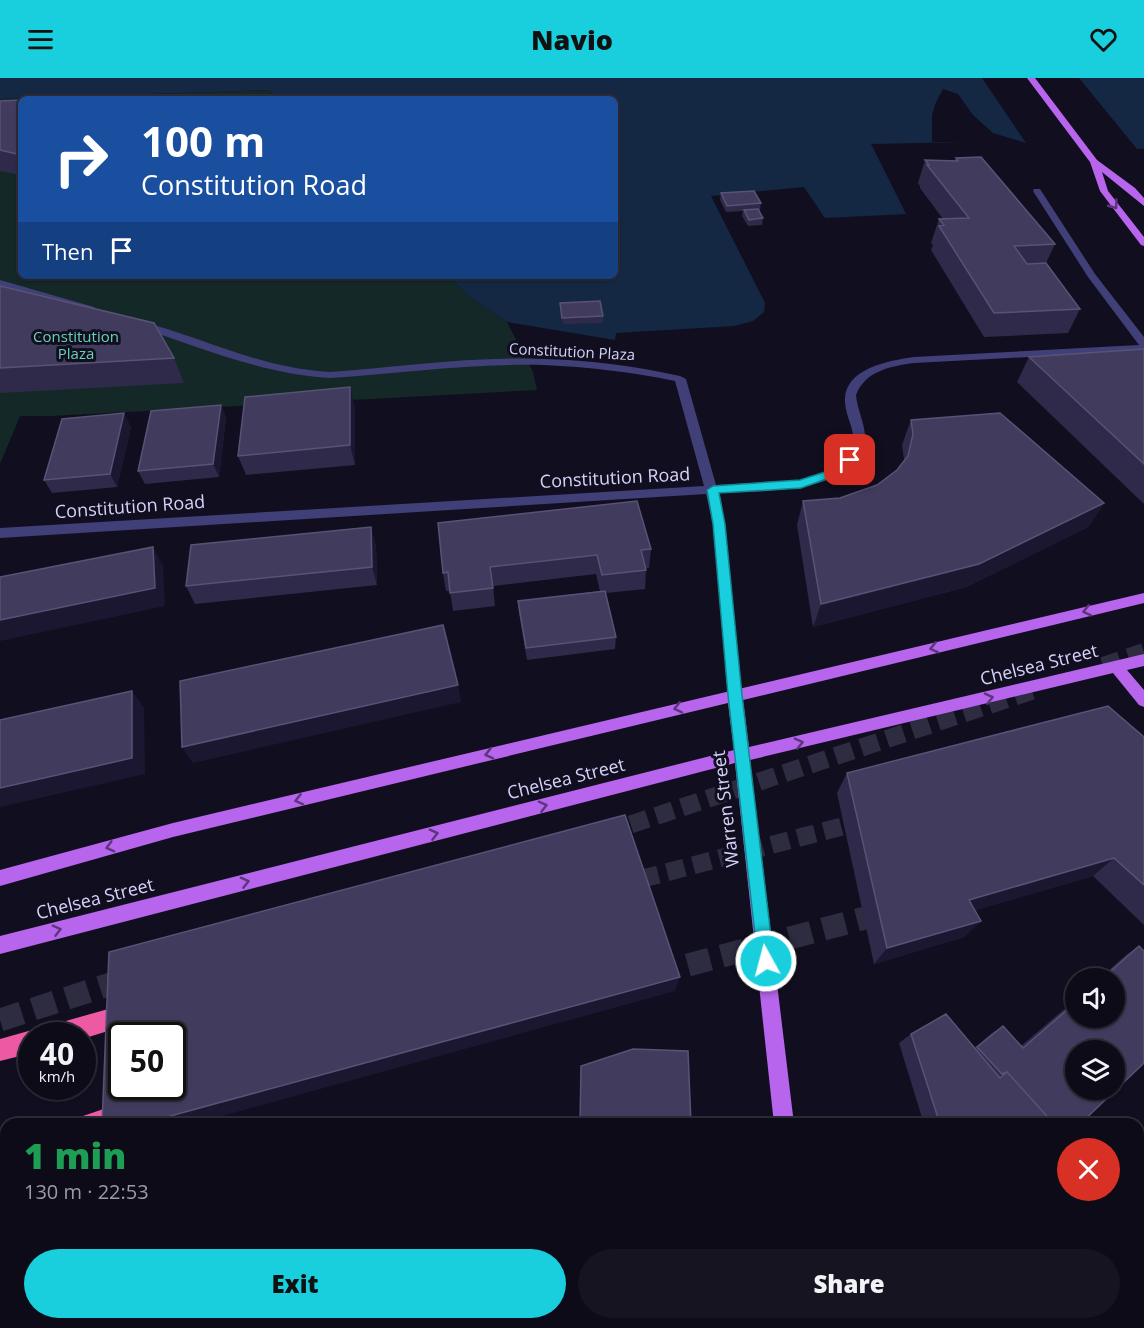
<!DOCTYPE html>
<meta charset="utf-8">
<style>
:root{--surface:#0d0b17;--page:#161420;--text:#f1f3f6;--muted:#9a9ba1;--line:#2d2b36;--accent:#19cfde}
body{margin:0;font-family:"Open Sans",sans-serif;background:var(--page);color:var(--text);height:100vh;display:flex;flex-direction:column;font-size:22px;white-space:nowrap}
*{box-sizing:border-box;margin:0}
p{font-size:20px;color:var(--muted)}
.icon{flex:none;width:33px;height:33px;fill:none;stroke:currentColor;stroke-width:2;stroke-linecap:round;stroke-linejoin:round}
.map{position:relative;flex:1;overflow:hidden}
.panel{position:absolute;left:0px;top:1040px;width:1144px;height:212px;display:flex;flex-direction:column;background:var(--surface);border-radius:18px 18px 0 0;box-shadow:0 2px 4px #0004,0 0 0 2px var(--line)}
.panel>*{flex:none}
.hud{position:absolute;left:18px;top:18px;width:600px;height:183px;border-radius:9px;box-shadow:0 2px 4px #0004,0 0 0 2px var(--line);background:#1a4fa0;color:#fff;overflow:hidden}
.fabs{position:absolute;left:1065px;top:890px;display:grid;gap:12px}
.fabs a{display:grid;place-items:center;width:60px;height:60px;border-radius:50%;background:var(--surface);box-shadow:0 2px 4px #0004,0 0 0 2px var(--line);font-size:30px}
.speed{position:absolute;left:18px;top:944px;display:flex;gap:12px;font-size:30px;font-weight:700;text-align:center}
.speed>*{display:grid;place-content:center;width:78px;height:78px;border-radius:50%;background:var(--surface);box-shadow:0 2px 4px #0004,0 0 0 2px var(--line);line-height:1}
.speed small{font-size:15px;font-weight:400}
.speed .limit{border:3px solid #111;border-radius:9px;background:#fff;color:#111}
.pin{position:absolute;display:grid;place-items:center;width:51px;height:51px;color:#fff;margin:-26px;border-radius:12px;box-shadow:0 3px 9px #0006}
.me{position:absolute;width:66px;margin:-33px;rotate:353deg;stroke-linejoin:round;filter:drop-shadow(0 0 4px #0008)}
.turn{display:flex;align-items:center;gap:21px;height:126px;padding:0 24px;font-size:27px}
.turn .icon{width:78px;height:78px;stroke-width:2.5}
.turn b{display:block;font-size:42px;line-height:51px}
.then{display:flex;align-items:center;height:57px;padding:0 24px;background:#0003;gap:12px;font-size:22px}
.round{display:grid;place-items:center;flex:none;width:63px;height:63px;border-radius:32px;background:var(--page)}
.overview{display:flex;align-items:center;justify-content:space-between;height:102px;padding:0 24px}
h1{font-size:36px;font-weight:800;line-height:45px;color:#1e9e55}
.cta{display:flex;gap:12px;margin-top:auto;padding:12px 24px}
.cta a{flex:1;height:69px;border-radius:36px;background:var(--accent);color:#111;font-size:24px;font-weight:800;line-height:69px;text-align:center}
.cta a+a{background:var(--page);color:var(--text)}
header{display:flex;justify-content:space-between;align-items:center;height:78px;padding:0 24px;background:var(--accent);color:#111;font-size:27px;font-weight:800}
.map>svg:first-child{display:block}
.green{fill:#132827}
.water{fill:#142843}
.pier{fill:#110f1f}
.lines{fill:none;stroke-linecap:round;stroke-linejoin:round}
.highway-tunnel-far1{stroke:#2e2c40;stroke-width:18;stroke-dasharray:18 9;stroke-linecap:butt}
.highway-tunnel{stroke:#2e2c40;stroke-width:23;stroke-dasharray:23 12;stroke-linecap:butt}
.minor{fill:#403f78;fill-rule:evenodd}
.major{fill:#b765ed;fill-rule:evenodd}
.highway{fill:#ec5aa4;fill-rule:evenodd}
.wall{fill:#2f2a4a}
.shaded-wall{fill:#1c1731}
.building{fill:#413c5d;stroke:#585376;stroke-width:1.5;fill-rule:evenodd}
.oneway{stroke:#5c367c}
.route{fill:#19cfde;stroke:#108790;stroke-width:1.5}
.labels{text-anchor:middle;stroke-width:6;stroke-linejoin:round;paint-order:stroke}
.far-park-label{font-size:15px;fill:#67d1b4;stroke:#110f1f}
.far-street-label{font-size:15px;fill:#d5d2fa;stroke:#110f1f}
.street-label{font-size:18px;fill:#d5d2fa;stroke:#110f1f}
</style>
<header><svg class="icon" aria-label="menu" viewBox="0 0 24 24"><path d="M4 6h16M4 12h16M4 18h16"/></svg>Navio<svg class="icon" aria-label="heart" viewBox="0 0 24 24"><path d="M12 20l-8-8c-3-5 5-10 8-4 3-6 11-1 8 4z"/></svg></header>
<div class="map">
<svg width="1144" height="1250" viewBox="0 0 1144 1250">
<rect width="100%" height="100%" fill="#110f1f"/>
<path class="green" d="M 269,12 L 277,21 L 21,21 L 21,198 L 449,198 L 468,218 L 507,244 L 533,294 L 537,312 L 52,338 L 20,338 L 0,386 L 0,21 Z"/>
<path class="water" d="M 0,0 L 1144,0 L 1144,81 L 1028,81 L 989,103 L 965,64 L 871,66 L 906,136 L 825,140 L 804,109 L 711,118 L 765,225 L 764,234 L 753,243 L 734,248 L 616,255 L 615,262 L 507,244 L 468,218 L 449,198 L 615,198 L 615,21 L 277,21 L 269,12 L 0,21 Z"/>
<path class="pier" d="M 982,0 L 1079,0 L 1137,71 L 1144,71 L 1144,84 L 1040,84 L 1038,81 L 1028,81 L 1028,84 L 995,103 L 989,103 L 965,64 L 932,64 L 932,37 L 936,24 L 943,11 L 958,16 L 973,37 L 993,55 L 1026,65 Z"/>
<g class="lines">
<path class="highway-tunnel-far1" d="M 1103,588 L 1144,574
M 605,755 L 1034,612
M 641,801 L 867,742"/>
<path class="highway-tunnel" d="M 624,806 L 647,800
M 654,896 L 888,834
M 0,942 L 129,900"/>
<path class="minor" d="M 1034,111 L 1040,111 L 1095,196 L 1144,259 L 1144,273 L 914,285 C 891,288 865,293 856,317 C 857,332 866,347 865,362 C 861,417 756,413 718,415 L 725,446 L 742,617 L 740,621 L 730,621 L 728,617 L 713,446 L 706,416 L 0,460 L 0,450 L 704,408 L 675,303 C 632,294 588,289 544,287 C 473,285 401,295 330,300 C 261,296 200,269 135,248 L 135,244 L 139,243 C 206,260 258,290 330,294 C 401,289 473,278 544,281 C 590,282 635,288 680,298 L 686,301 L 716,407 L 801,402 C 820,396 847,389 852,367 C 856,354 848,343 846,331 C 837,292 886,283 914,279 L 1139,267 L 1088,199 L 1033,113 Z
M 0,202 L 94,229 L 95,231 L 90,234 L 0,208 Z"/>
<path class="major" d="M 1027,0 L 1035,0 L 1097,82 L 1135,110 L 1144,120 L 1144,128 L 1102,94 L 1108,113 L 1144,159 L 1144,168 L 1141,167 L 1100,113 L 1090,84 Z
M 1144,515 L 1144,525 L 743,622 L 749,669 L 1144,576 L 1144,588 L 1127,592 L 1144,612 L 1144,629 L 1139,627 L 1113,595 L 750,682 L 794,1046 L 774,1046 L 735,685 L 0,876 L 0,858 L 734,672 L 728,625 L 173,759 L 0,808 L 0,792 L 173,745 Z
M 1144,1069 L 1144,1093 L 1138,1095 L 1138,1071 Z
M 790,1245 L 812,1245 L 812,1250 L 790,1250 Z
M 974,1245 L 998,1245 L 996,1250 L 972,1250 Z"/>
<path class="highway" d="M 126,926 L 134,929 L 137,937 L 134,945 L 82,961 L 82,957 L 44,957 L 47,949 L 55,946 Z
M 32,952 L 41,957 L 32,957 L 32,975 L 0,983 L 0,961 Z
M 124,1024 L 132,1028 L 136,1036 L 132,1044 L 79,1046 L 83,1038 Z
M 6,1057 L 6,1081 L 0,1083 L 0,1059 Z"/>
</g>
<path class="wall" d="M 21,22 L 21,97 L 0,93 L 0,23 Z
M 956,80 L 1055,166 L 1046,185 L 1080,231 L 1068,255 L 984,259 L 931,172 L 933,167 L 931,165 L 939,141 L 943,141 L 920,110 L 920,108 L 918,105 L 925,82 L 955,82 Z
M 721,115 L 761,125 L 760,132 L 759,132 L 763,140 L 762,147 L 748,148 L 742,138 L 743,133 L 726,134 L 720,122 Z
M 0,208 L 174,280 L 184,305 L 0,315 Z
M 560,225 L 603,238 L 603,245 L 563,246 Z
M 1144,271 L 1144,426 L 1017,304 L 1029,279 Z
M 221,327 L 226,340 L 219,399 L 145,406 L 138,393 Z
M 355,329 L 355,387 L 246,397 L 238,378 Z
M 911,342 L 1104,425 L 1088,449 L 966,509 L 813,549 L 797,447 L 803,423 L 840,420 L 877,407 L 897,392 L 903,384 L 904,381 L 902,367 Z
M 131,349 L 117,409 L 52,415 L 44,402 Z
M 371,449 L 376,468 L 377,507 L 195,526 L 186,508 Z
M 651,471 L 649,490 L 646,490 L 646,492 L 645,511 L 606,515 L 616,559 L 615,571 L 527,582 L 519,535 L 518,523 L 600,513 L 596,496 L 493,508 L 495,528 L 453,533 L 450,513 L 446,513 L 443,495 Z
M 1144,659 L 1144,847 L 1093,798 L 975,832 L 981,843 L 964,859 L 874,886 L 837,715 L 847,695 Z
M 1139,868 L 1080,1046 L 924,1046 L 899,965 L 911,956 L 974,970 L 992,955 L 1003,948 L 1021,968 L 1076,921 L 1076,939 L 1114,900 L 1100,900 L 1126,877 Z
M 1144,1194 L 1144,1250 L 1096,1250 L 1101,1245 L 1138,1245 L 1138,1218 L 1140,1218 L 1138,1216 L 1138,1200 Z"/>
<path class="shaded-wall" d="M 350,309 L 355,329 L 355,387 L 350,367 Z
M 221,327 L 226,340 L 219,399 L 213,386 Z
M 124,335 L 131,349 L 117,409 L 110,396 Z
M 1104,425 L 1088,449 L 966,509 L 813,549 L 821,526 Z
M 371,449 L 376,468 L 377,507 L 372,489 Z
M 153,469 L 163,488 L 165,528 L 0,563 L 0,542 Z
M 458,607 L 461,624 L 193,685 L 182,669 Z
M 132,613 L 144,630 L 145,696 L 0,729 L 0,710 Z
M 1114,780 L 1093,798 L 953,839 L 969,822 Z
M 981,843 L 964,859 L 874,886 L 887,870 Z
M 680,899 L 675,913 L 193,1046 L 141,1046 Z
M 183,1245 L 199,1245 L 208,1249 L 192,1250 Z"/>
<path class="building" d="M 149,17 L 171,21 L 45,21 Z
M 21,22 L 21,77 L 0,72 L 0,23 Z
M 981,79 L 1055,166 L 1014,168 L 1027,186 L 1046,185 L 1080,231 L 994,235 L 939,148 L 944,147 L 939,141 L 969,140 L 927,87 L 929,87 L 925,82 L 958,83 L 956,80 Z
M 754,113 L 761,125 L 727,128 L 721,115 Z
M 758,131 L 763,140 L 749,142 L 744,132 Z
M 0,208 L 154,245 L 174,280 L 0,290 Z
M 600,223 L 603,238 L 562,240 L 560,225 Z
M 1144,271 L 1144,386 L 1029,279 Z
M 350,309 L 350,367 L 238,378 L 245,319 Z
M 221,327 L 213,386 L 138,393 L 151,333 Z
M 124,335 L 110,396 L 44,402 L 62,341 Z
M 1000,335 L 1104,425 L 979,486 L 821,526 L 803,423 L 840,420 L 877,407 L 897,392 L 908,378 L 913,356 L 911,342 Z
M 637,423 L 651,471 L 641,472 L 646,492 L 602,497 L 597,477 L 490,489 L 493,510 L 450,515 L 448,494 L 443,495 L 438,445 Z
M 371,449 L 372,489 L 186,508 L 191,467 Z
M 153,469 L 155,510 L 0,542 L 0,499 Z
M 605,513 L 616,559 L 526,570 L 518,523 Z
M 443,547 L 458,607 L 182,669 L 180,603 Z
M 132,613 L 132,680 L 0,710 L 0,642 Z
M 1108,628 L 1144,659 L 1144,807 L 1114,780 L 969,822 L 981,843 L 887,870 L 847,695 Z
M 625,737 L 680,899 L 141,1046 L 102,1046 L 109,874 ZM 122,957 L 172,957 L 172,1008 L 122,1008 Z
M 1139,868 L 1144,873 L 1144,985 L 1080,1046 L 1054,1046 L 1007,994 L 1002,996 L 977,969 L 1003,948 L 1023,970 L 1076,924 L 1076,939 L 1114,939 L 1114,900 L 1103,900 ZM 1076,972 L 1114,972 L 1114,1011 L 1076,1011 Z
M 946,936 L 1000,1000 L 1007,994 L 1054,1046 L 940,1046 L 911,956 Z
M 633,971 L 688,973 L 691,1046 L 580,1046 L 581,988 Z
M 1142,1218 L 1144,1220 L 1144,1250 L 1111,1250 L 1116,1245 L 1138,1245 L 1138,1221 Z
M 111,1245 L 183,1245 L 192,1250 L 108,1250 Z
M 576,1245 L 698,1245 L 699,1250 L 575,1250 Z"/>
<defs><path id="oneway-chevron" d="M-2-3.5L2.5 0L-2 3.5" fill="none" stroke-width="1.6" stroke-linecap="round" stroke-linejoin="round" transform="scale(1.5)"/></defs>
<g class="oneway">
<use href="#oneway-chevron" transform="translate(1114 127) rotate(53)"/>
<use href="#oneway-chevron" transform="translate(1087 533) rotate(167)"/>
<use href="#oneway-chevron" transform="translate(934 570) rotate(167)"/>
<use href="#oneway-chevron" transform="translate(989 620) rotate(-13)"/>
<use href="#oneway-chevron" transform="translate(678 630) rotate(167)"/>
<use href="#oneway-chevron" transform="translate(799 665) rotate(-13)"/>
<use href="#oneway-chevron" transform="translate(489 676) rotate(166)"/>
<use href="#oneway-chevron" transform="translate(299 722) rotate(166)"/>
<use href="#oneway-chevron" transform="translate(543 728) rotate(-14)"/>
<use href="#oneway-chevron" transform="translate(434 756) rotate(-14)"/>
<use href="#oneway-chevron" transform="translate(110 769) rotate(165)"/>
<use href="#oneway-chevron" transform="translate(245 804) rotate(-14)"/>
<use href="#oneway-chevron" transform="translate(57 852) rotate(-15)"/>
</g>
<path class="route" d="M 850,378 L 856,382 L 854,385 L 835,398 L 801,410 L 719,415 L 725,446 L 742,617 L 774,883 L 772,889 L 766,891 L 760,889 L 758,883 L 728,617 L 713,446 L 707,412 L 713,408 L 800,402 L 828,393 Z"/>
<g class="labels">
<g class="far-park-label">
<text x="76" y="264">Constitution<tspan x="76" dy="17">Plaza</tspan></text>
</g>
<g class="far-street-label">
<text transform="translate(572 274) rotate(3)" y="5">Constitution Plaza</text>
</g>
<g class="street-label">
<text transform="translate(615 400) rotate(-3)" y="6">Constitution Road</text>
<text transform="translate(130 429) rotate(-4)" y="6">Constitution Road</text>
<text transform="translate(1039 587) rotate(-14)" y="6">Chelsea Street</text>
<text transform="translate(566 701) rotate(-14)" y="6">Chelsea Street</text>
<text transform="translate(726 731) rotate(-97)" y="6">Warren Street</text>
<text transform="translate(95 821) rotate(-14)" y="6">Chelsea Street</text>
</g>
</g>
</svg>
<div class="fabs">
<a><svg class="icon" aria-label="sound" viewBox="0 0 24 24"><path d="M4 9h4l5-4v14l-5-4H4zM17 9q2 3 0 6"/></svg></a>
<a><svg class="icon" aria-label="layers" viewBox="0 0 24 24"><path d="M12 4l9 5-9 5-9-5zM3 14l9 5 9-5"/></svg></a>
</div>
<div class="speed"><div>40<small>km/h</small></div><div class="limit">50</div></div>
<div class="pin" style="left:850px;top:382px;background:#d93025"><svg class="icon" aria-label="arrive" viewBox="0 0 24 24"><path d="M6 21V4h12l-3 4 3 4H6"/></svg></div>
<svg class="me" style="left:766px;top:883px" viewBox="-20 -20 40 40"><circle r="17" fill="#19cfde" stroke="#fff" stroke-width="3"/><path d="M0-11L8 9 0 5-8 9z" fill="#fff"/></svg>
<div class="hud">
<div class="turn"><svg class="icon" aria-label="right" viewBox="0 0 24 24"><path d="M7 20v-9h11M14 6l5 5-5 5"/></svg><div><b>100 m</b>Constitution Road</div></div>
<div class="then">Then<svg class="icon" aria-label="arrive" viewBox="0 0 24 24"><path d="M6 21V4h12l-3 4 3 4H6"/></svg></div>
</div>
<section class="panel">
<div class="overview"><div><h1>1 min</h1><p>130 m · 22:53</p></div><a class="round" style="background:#d93025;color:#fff"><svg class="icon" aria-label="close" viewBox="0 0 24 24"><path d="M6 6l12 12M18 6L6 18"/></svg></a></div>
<div class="cta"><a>Exit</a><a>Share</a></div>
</section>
</div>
